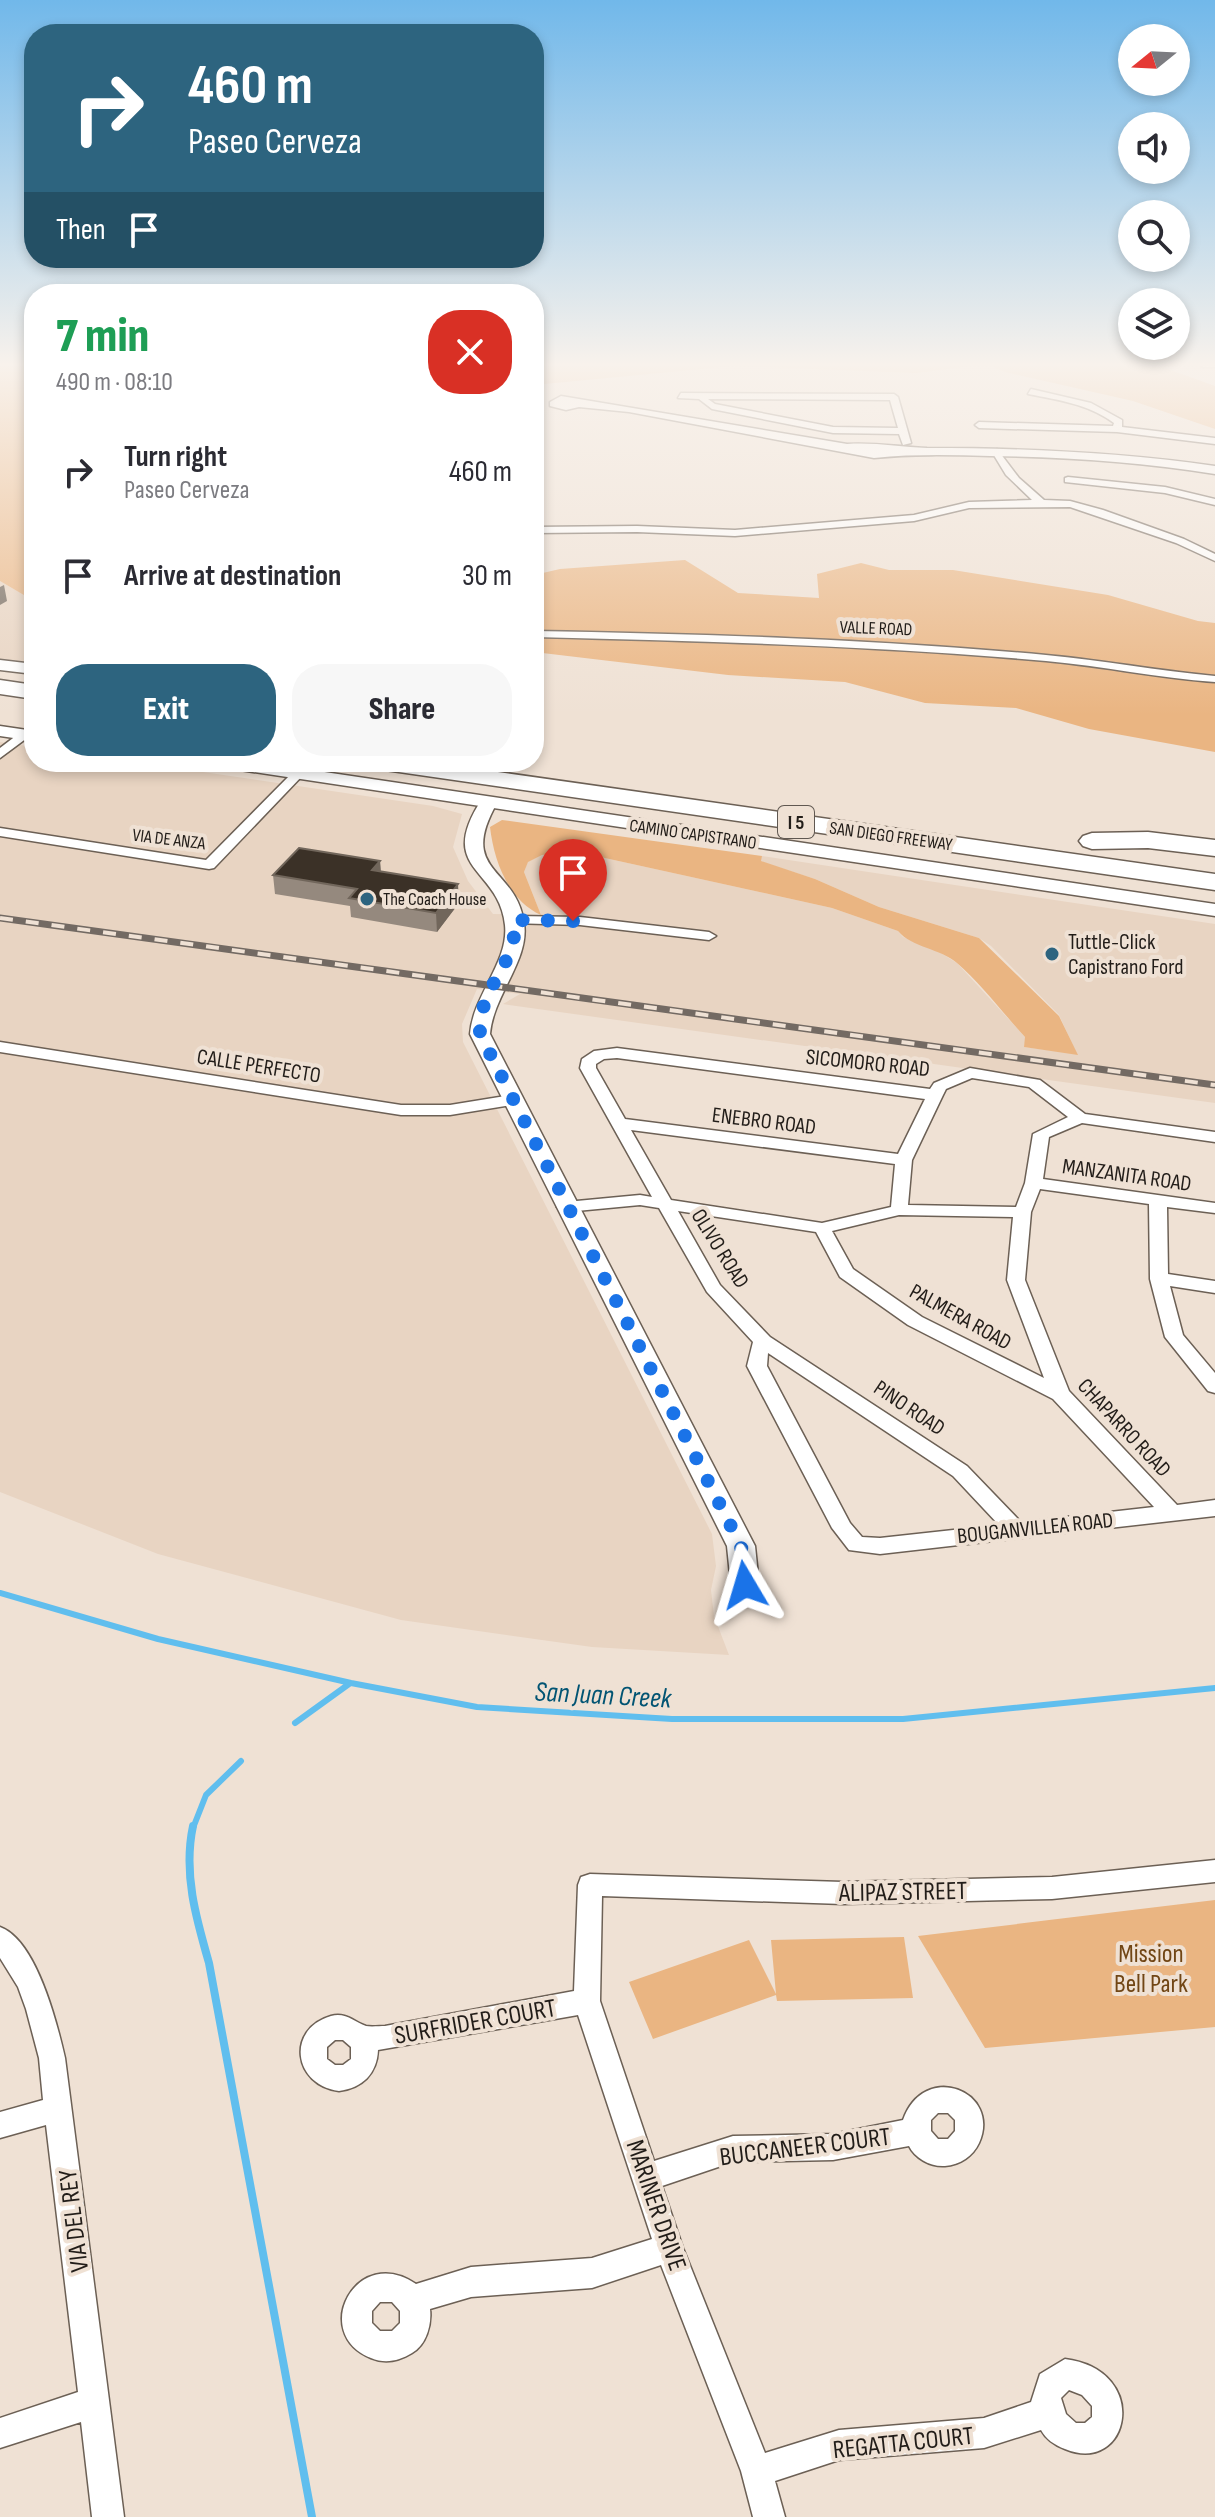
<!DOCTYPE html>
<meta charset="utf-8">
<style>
:root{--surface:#fff;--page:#f7f7f7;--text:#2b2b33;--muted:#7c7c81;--accent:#2d647f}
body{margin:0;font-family:"Sofia Sans Condensed",sans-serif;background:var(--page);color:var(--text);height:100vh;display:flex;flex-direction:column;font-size:30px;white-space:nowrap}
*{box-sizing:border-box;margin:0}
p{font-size:26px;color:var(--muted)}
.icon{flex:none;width:44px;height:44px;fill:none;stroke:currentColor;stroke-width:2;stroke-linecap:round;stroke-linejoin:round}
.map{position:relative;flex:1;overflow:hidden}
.drawer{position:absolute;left:24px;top:284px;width:520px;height:488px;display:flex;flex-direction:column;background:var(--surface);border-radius:32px;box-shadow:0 4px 12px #0003}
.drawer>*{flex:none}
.banner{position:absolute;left:24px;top:24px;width:520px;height:244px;border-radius:32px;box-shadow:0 4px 12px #0003;background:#2d647f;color:#fff;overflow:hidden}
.needle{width:52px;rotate:252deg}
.controls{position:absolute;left:1118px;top:24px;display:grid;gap:16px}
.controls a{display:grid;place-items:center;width:72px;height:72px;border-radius:50%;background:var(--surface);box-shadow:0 4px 12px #0003;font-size:40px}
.pin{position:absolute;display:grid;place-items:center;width:68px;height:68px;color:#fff;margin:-82px -34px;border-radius:50% 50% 50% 0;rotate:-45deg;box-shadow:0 0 8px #0007}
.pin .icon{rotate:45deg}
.me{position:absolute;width:88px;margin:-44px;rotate:353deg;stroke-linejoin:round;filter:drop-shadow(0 0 6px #0008)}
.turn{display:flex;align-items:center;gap:28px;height:168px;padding:0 32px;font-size:36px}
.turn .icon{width:104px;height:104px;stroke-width:2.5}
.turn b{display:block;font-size:56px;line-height:68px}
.then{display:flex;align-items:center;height:76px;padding:0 32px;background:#0003;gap:16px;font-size:30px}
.round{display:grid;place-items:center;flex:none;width:84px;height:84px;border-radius:32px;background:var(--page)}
.head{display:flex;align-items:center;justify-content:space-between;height:136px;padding:0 32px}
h1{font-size:48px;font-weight:800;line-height:60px;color:#1e9e55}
.primary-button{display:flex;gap:16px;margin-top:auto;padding:16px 32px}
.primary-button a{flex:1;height:92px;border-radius:32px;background:var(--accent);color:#fff;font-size:32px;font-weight:800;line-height:92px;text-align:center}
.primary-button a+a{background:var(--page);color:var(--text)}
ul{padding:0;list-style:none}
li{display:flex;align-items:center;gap:24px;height:104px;padding:0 32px}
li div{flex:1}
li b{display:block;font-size:30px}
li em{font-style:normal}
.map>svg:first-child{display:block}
.built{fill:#e8d4c2}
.green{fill:#eab582}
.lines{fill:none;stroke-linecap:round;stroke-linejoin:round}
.stream-far1{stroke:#60beee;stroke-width:6}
.stream{stroke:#60beee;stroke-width:8}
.minor-casing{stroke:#6c6055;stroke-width:3}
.tertiary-casing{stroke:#6c6055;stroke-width:3}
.secondary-casing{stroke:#6c6055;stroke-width:3}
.motorway-casing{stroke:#6c6055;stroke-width:3}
.minor{fill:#fff;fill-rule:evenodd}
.tertiary{fill:#fff;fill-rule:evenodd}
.secondary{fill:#fff;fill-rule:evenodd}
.motorway{fill:#fff;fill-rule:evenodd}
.rail-casing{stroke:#736a63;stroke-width:7}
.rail{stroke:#efe1d4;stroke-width:4;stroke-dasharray:13;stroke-linecap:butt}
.wall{fill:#95897e}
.shaded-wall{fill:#71665b}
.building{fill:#3b3127;stroke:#71665b;stroke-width:2}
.route{stroke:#1a73e8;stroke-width:14;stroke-dasharray:0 25.2}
.poi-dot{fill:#2d647f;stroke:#efe1d4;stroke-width:3}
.labels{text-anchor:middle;stroke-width:8;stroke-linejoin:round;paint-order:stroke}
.far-street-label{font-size:18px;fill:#221d19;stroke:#efe1d4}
.far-poi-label{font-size:18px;fill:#221d19;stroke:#efe1d4;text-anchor:start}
.shield{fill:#efe1d4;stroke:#605851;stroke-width:2}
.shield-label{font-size:20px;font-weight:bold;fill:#221d19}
.poi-label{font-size:22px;fill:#221d19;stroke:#efe1d4;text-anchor:start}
.street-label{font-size:22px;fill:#221d19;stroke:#efe1d4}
.near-street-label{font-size:26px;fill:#221d19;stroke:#efe1d4}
.near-park-label{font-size:26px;fill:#714615;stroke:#efe1d4}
.near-water-label{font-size:28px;font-style:italic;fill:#025473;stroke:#efe1d4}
</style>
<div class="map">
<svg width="1215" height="2517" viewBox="0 0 1215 2517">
<rect width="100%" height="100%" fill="#efe1d4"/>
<path class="built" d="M 0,581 L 34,601 L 34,664 L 0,660 Z
M 0,742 L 34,747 L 34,762 L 135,762 L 433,806 L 462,814 L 453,847 L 468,881 L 493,914 L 541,915 L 524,872 L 528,861 L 542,855 L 573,851 L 832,908 L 898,931 L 903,937 L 936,950 L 957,963 L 1026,1038 L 1024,1047 L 1077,1054 L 1059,1015 L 991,946 L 979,938 L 879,907 L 815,879 L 760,861 L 762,856 L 1215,924 L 1215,1103 L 509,1005 L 503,1004 L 520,994 L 477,989 L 462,1024 L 463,1042 L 712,1534 L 716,1566 L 711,1590 L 714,1616 L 729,1655 L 592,1647 L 401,1620 L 158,1554 L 0,1492 Z"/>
<path class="green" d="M 0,362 L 34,362 L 34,601 L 0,581 Z
M 534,362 L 1148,362 L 1215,386 L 1215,429 L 1133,401 L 1005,372 L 987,364 L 916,373 L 733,366 L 534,385 Z
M 685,560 L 738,593 L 819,598 L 817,574 L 861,563 L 889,570 L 953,570 L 1108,595 L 1198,621 L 1215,623 L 1215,752 L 1089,729 L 1016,708 L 925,703 L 845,682 L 728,675 L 534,652 L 534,575 L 560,569 Z
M 502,820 L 762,856 L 761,861 L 815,879 L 879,907 L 979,938 L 1059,1016 L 1078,1055 L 1024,1047 L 1025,1037 C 1003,1013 982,985 957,963 C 941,949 911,947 898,931 L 832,908 L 573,851 L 542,855 L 528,862 L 524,872 L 541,915 C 508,900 494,861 490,827 Z
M 1215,1900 L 1215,2027 L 985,2048 L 918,1936 Z
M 904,1937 L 913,1998 L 777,2001 L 776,1995 L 653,2039 L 629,1982 L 749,1940 L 776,1994 L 771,1940 Z"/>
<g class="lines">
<path class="stream-far1" d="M 0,1593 L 158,1639 L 351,1683 L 477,1707 L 672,1719 L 903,1719 L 1215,1688
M 295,1723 L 349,1684
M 193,1828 L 206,1795 L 241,1761"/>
<path class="stream" d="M 193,1826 C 183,1873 196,1918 209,1963 L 312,2517"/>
<defs>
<path id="minor" d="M 1205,363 L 1215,363 L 1215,367 L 1202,367 Z
M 1031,389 L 1091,403 L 1122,420 L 1122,427 L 1215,438 L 1215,444 L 1117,432 L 979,428 L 975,425 L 979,422 L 1113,426 L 1114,423 C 1088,404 1059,400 1028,394 Z
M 681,393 L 894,394 L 898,397 L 911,443 L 903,445 L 899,434 L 833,433 L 712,409 L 699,399 L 678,398 ZM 708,399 L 890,400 L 898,428 L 833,427 L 715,404 Z
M 534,415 L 538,416 L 538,420 L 534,421 Z
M 997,449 L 1019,478 L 1044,500 L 1070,501 L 1103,510 L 1184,539 L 1215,554 L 1215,561 L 1176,543 L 1070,507 L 969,508 L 914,521 L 735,536 L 637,532 L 534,533 L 534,527 L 637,526 L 735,530 L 914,515 L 969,502 L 1032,500 L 1006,475 L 992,452 Z
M 1068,477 L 1165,487 L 1215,499 L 1215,505 L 1165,493 L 1065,482 L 1065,478 Z
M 534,631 C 705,634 876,639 1046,655 C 1102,660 1158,671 1215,676 L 1215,682 C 1158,678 1102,666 1046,661 C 876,646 705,641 534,637 Z
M 21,732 L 31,735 L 0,758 L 0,748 Z
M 294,771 L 304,774 L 214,868 L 209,869 L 0,836 L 0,828 L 206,860 Z
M 515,916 L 580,917 L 709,932 L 716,936 L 709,940 L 580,925 L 510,923 L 510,917 Z
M 0,1042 L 401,1105 L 450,1105 L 512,1095 L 520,1100 L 512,1105 L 450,1115 L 401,1115 L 0,1052 Z
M 617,1048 L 930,1089 L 934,1083 L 970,1068 L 1040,1080 L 1085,1114 L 1215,1132 L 1215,1142 L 1082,1123 L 1049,1137 L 1043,1179 L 1215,1203 L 1215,1213 L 1167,1207 L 1168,1274 L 1215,1281 L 1215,1293 L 1170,1286 L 1183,1335 L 1215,1373 L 1215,1393 L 1208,1391 L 1165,1337 L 1150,1279 L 1149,1204 L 1040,1189 L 1031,1212 L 1025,1280 L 1069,1391 L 1177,1505 L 1215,1500 L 1215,1516 L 880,1554 L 849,1550 L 832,1528 L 747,1366 L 753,1342 L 707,1292 L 659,1208 L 640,1205 L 566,1212 L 557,1207 L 566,1202 L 640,1195 L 652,1197 L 580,1068 L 582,1059 L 594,1051 ZM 617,1058 L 925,1099 L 898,1154 L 625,1119 L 596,1068 L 596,1064 L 604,1059 ZM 972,1078 L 1029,1087 L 1068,1117 L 1033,1134 L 1025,1183 L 1016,1207 L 908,1205 L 912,1160 L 943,1095 L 946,1089 ZM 631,1130 L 895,1164 L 891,1207 L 822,1223 L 671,1200 ZM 678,1211 L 816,1232 L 840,1277 L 908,1325 L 1053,1399 L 1154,1507 L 1021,1522 L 967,1466 L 770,1337 L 720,1285 ZM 899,1215 L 1013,1217 L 1007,1280 L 1044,1378 L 922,1317 L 853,1269 L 832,1231 ZM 768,1353 L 953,1476 L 999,1525 L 880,1538 L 862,1537 L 850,1523 L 767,1366 Z
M 1215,1860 L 1215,1882 L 1052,1899 L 843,1904 L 602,1896 L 600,2001 L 654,2161 L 733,2136 L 833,2134 L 903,2120 C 924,2060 1002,2091 979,2143 C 973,2156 960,2165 945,2166 C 930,2167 915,2158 909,2146 L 833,2160 L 733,2162 L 662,2186 L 683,2248 L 765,2453 L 839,2430 L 984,2418 L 1031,2402 L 1040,2374 L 1065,2359 C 1152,2370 1130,2476 1065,2449 C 1054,2445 1046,2439 1041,2430 L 984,2448 L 839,2460 L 775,2481 L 785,2517 L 753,2517 L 741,2471 L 661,2265 L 592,2288 L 471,2297 L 430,2309 C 432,2325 426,2345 412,2353 C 399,2361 385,2364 371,2358 C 309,2333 357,2243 416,2284 L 471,2267 L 592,2258 L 652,2239 L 578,2015 L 378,2050 C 377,2074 362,2088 339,2091 C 293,2085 286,2029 331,2016 C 346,2012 354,2022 366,2026 C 371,2027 380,2026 385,2026 L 574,1991 L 578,1885 L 581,1877 L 590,1874 L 843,1882 L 1052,1877 ZM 335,2040 L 343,2040 L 351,2047 L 351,2059 L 343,2065 L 335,2065 L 327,2059 L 327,2047 ZM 938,2113 L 948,2113 L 955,2120 L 955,2131 L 948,2139 L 938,2139 L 931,2131 L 931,2120 ZM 380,2302 L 392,2302 L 400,2311 L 400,2323 L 392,2331 L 380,2331 L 372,2323 L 372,2311 ZM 1069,2390 L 1082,2395 L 1092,2406 L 1092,2417 L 1085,2423 L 1076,2423 L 1066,2414 L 1061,2398 Z
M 0,1927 C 36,1940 57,2023 65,2058 L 124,2517 L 92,2517 L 81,2422 L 0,2448 L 0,2418 L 78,2392 L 46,2125 L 0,2138 L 0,2112 L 43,2100 L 39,2058 L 26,2009 L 18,1987 L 0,1958 Z"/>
<path id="tertiary" d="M 561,396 L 847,444 C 874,442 900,447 927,448 C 1023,448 1119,452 1215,466 L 1215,474 C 1140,462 1066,457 990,456 C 951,455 913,454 874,458 L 629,412 L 579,407 L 566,410 L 550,406 L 550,402 Z
M 0,660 L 34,664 L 34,674 L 0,670 Z
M 488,798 L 497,803 C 457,873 516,866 524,923 C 530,960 493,995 490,1034 L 755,1546 L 759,1585 L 755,1593 L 745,1596 L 735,1593 L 731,1585 L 727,1546 L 470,1034 C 473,995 509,962 505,925 C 499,867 435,871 482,799 Z"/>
<path id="secondary" d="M 0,726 L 34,731 L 34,741 L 0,736 Z
M 211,762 L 257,762 L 1215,904 L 1215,916 L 220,767 Z"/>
<path id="motorway" d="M 0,680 L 34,685 L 34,699 L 0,694 Z
M 366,762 L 428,762 L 1215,874 L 1215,890 L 378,769 L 370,767 Z
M 1148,832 L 1215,840 L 1215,856 L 1148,848 L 1092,849 L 1083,846 L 1079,841 L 1083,836 L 1092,833 Z"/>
</defs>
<use href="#minor" class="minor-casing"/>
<use href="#tertiary" class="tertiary-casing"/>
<use href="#secondary" class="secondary-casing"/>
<use href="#motorway" class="motorway-casing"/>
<use href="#minor" class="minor"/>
<use href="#tertiary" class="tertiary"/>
<use href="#secondary" class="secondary"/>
<use href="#motorway" class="motorway"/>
<defs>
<path id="rail" d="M 0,918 L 1215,1085"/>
</defs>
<use href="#rail" class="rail-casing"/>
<use href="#rail" class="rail"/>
</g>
<path class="wall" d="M 380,861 L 381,871 L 459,903 L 437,932 L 351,917 L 350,906 L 275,894 L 273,875 Z"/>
<path class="shaded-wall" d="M 4,585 L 7,601 L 0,605 L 0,587 Z
M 380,861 L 381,880 L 372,870 Z
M 458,884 L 459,903 L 437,932 L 436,913 Z"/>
<path class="building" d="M 299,848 L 380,861 L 372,870 L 458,884 L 436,913 L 349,898 L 357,889 L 273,875 Z"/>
<linearGradient id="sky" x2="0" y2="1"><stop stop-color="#71b8ea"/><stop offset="0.51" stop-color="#f8f2ec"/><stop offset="1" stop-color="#f8f2ec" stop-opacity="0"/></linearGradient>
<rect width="1215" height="715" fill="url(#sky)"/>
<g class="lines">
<path class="route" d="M 573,921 L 515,920 C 517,967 478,986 480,1034 L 741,1546 L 745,1585"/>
</g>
<g class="poi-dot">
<circle cx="367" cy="899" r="8"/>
<circle cx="1052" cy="954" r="8"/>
</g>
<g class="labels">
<g class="far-street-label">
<text transform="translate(876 628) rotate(2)" y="6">VALLE ROAD</text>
<text transform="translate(693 834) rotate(8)" y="6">CAMINO CAPISTRANO</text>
<text transform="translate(891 836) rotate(8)" y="6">SAN DIEGO FREEWAY</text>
<text transform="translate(169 839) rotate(7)" y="6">VIA DE ANZA</text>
</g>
<g class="far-poi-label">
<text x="383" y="905">The Coach House</text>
</g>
<rect class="shield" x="778" y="806" width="36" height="32" rx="6"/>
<g class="shield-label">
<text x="796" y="829">I 5</text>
</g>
<g class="poi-label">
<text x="1068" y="949">Tuttle-Click<tspan x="1068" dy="25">Capistrano Ford</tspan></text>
</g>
<g class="street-label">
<text transform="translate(868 1062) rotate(6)" y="8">SICOMORO ROAD</text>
<text transform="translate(259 1065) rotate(9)" y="8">CALLE PERFECTO</text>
<text transform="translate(764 1120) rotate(7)" y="8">ENEBRO ROAD</text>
<text transform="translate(1127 1174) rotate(8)" y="8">MANZANITA ROAD</text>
<text transform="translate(721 1248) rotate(58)" y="8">OLIVO ROAD</text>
<text transform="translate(961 1316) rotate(29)" y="8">PALMERA ROAD</text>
<text transform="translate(910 1407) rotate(34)" y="8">PINO ROAD</text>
<text transform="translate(1125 1427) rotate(47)" y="8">CHAPARRO ROAD</text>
<text transform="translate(1035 1527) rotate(-6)" y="8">BOUGANVILLEA ROAD</text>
</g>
<g class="near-street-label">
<text transform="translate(903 1891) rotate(-1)" y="9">ALIPAZ STREET</text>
<text transform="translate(475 2021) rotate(-10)" y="9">SURFRIDER COURT</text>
<text transform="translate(805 2146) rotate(-7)" y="9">BUCCANEER COURT</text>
<text transform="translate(657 2205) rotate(71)" y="9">MARINER DRIVE</text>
<text transform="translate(73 2221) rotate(-97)" y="9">VIA DEL REY</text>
<text transform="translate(903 2442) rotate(-6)" y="9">REGATTA COURT</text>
</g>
<g class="near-park-label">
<text x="1151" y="1962">Mission<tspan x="1151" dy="30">Bell Park</tspan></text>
</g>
<g class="near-water-label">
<text transform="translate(603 1694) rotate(3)" y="10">San Juan Creek</text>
</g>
</g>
</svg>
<div class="controls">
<a><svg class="needle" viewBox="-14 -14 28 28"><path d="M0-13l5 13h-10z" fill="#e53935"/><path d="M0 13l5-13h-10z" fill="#7c7c81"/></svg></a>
<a><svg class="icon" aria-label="sound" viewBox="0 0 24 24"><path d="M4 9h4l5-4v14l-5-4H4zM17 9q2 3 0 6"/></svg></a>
<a><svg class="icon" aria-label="search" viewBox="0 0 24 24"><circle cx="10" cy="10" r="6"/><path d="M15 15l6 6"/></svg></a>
<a><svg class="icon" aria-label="layers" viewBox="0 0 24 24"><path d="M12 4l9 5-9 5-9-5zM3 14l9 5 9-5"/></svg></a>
</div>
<div class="pin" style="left:573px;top:921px;background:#d93025"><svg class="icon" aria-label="arrive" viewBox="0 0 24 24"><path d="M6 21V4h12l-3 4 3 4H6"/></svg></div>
<svg class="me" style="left:745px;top:1585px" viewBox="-20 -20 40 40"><path d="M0-17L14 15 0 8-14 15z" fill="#1a73e8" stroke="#fff" stroke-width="4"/></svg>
<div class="banner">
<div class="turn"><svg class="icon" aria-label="right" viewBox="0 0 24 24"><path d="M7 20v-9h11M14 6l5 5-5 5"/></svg><div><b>460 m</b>Paseo Cerveza</div></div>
<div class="then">Then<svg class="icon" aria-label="arrive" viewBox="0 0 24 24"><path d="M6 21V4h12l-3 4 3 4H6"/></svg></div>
</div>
<section class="drawer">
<div class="head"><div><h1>7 min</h1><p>490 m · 08:10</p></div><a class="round" style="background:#d93025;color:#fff"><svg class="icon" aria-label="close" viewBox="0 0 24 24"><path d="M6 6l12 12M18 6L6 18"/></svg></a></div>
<ul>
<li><svg class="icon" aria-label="right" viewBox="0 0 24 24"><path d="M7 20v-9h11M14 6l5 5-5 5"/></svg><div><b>Turn right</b><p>Paseo Cerveza</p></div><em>460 m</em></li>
<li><svg class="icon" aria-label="arrive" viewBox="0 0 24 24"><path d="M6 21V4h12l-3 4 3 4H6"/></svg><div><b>Arrive at destination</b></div><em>30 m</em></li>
</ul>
<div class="primary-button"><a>Exit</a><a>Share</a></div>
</section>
</div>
